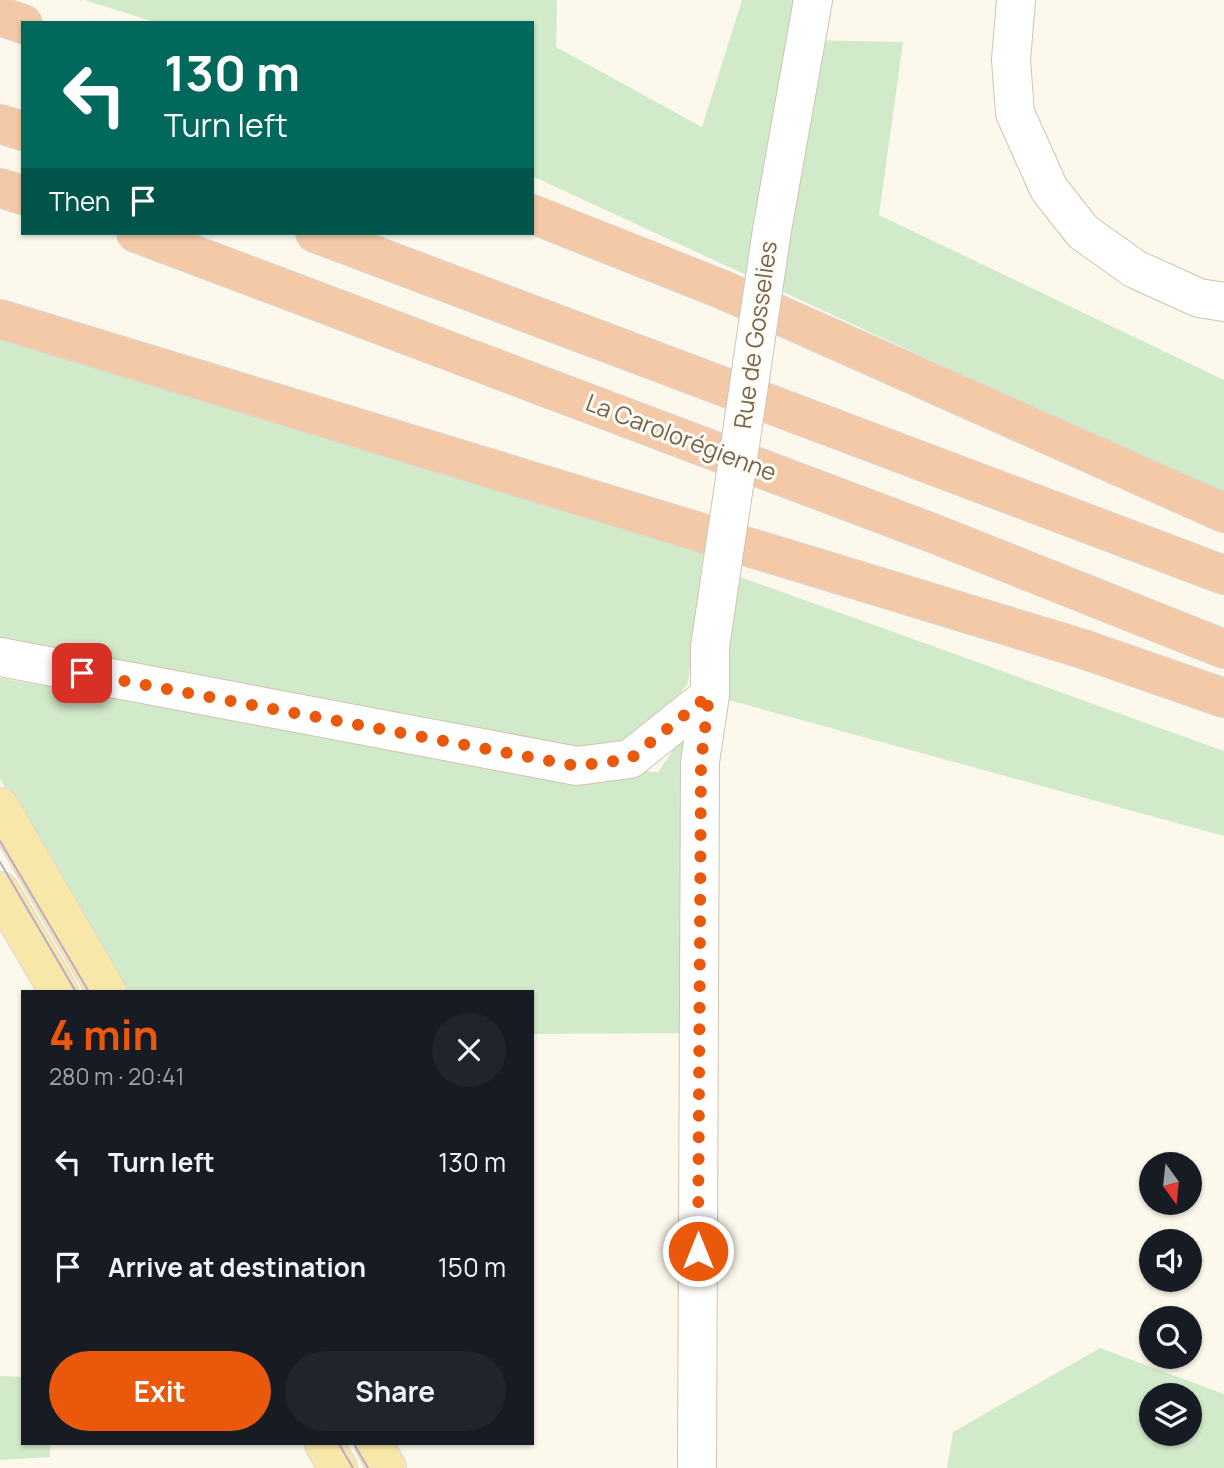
<!DOCTYPE html>
<meta charset="utf-8">
<style>
:root{--surface:#171b24;--page:#20242c;--text:#f1f3f6;--muted:#9ea1a6;--accent:#ea580c}
body{margin:0;font-family:Manrope,sans-serif;background:var(--page);color:var(--text);height:100vh;display:flex;flex-direction:column;font-size:26px;white-space:nowrap}
*{box-sizing:border-box;margin:0}
p{font-size:23px;color:var(--muted)}
.icon{flex:none;width:38px;height:38px;fill:none;stroke:currentColor;stroke-width:2;stroke-linecap:round;stroke-linejoin:round}
.map{position:relative;flex:1;overflow:hidden}
.side{position:absolute;left:21px;top:990px;width:513px;height:455px;display:flex;flex-direction:column;background:var(--surface);border-radius:0px;box-shadow:0 2px 5px #0004}
.side>*{flex:none}
.hud{position:absolute;left:21px;top:21px;width:513px;height:214px;border-radius:0px;box-shadow:0 2px 5px #0004;background:#00695c;color:#fff;overflow:hidden}
.needle{width:46px;rotate:165deg}
.buttons{position:absolute;left:1139px;top:1152px;display:grid;gap:14px}
.buttons a{display:grid;place-items:center;width:63px;height:63px;border-radius:50%;background:var(--surface);box-shadow:0 2px 5px #0004;font-size:35px}
.pin{position:absolute;display:grid;place-items:center;width:60px;height:60px;color:#fff;margin:-30px;border-radius:14px;box-shadow:0 4px 10px #0006}
.me{position:absolute;width:77px;margin:-38px;rotate:0deg;stroke-linejoin:round;filter:drop-shadow(0 0 5px #0008)}
.turn{display:flex;align-items:center;gap:24px;height:147px;padding:0 28px;font-size:32px}
.turn .icon{width:91px;height:91px;stroke-width:2.5}
.turn b{display:block;font-size:49px;line-height:60px}
.then{display:flex;align-items:center;height:66px;padding:0 28px;background:#0003;gap:14px;font-size:26px}
.round{display:grid;place-items:center;flex:none;width:74px;height:74px;border-radius:37px;background:var(--page)}
.summary{display:flex;align-items:center;justify-content:space-between;height:119px;padding:0 28px}
h1{font-size:42px;font-weight:700;line-height:52px;color:var(--accent)}
.primary-button{display:flex;gap:14px;margin-top:auto;padding:14px 28px}
.primary-button a{flex:1;height:80px;border-radius:42px;background:var(--accent);color:#fff;font-size:28px;font-weight:700;line-height:80px;text-align:center}
.primary-button a+a{background:var(--page);color:var(--text)}
ul{padding:0;list-style:none}
li{display:flex;align-items:center;gap:21px;height:105px;padding:0 28px}
li div{flex:1}
li b{display:block;font-size:26px}
li em{font-style:normal}
.map>svg:first-child{display:block}
.green{fill:#d1eaca;fill-rule:evenodd}
.lines{fill:none;stroke-linecap:round;stroke-linejoin:round}
.minor-casing{stroke:#cec4b1;stroke-width:40}
.major-casing{stroke:#dcd7d1;stroke-width:40}
.highway-casing{stroke:#dcd7d1;stroke-width:40}
.minor{stroke:#fff;stroke-width:38}
.major{stroke:#f7e8a9;stroke-width:38}
.highway{stroke:#f3c9a7;stroke-width:38}
.tram{stroke:#bfa9c7;stroke-width:2}
.minor-bridge-casing{stroke:#cec4b1;stroke-width:40;stroke-linecap:butt}
.minor-bridge{stroke:#fff;stroke-width:38}
.route{stroke:#ea580c;stroke-width:12;stroke-dasharray:0 21.6}
.labels{text-anchor:middle;stroke-width:6;stroke-linejoin:round;paint-order:stroke}
.street-label{font-size:24px;fill:#77654f;stroke:#fefcf3}
</style>
<div class="map">
<svg width="1224" height="1468" viewBox="0 0 1224 1468">
<rect width="100%" height="100%" fill="#fcf9ec"/>
<path class="green" d="M 85,0 L 557,0 L 556,47 L 702,127 L 742,0 L 817,0 L 806,40 L 903,42 L 879,215 L 1224,380 L 1224,496 L 532,176 L 532,23 L 157,23 Z
M 0,323 L 704,546 L 688,683 L 630,759 L 0,649 Z
M 735,575 L 1224,751 L 1224,836 L 710,695 Z
M 0,678 L 492,765 L 658,772 L 701,710 L 699,1033 L 532,1034 L 532,992 L 123,992 L 0,779 Z
M 1100,1348 L 1224,1394 L 1224,1468 L 947,1468 L 953,1432 ZM 1152,1395 L 1190,1395 L 1190,1433 L 1152,1433 Z
M 0,1376 L 23,1377 L 23,1444 L 50,1444 L 50,1457 L 0,1460 Z"/>
<g class="lines">
<defs>
<path id="minor" d="M 1016,0 L 1011,60 L 1015,113 L 1049,189 L 1083,232 L 1135,269 L 1199,298 L 1224,302
M 772,230 L 813,0
M 0,657 L 577,766 L 630,759 L 710,695
M 697,1468 L 700,762 L 710,695 L 710,647"/>
<path id="major" d="M 0,807 L 107,992
M 0,891 L 59,992
M 324,1444 L 338,1468
M 374,1444 L 387,1468"/>
<path id="highway" d="M 0,16 L 23,24
M 0,124 L 23,131
M 0,188 L 23,195
M 532,214 L 721,289 L 1224,513
M 136,233 L 935,534 L 1224,649
M 315,233 L 1224,575
M 0,319 L 1083,649 L 1224,698"/>
</defs>
<use href="#minor" class="minor-casing"/>
<use href="#major" class="major-casing"/>
<use href="#highway" class="highway-casing"/>
<use href="#minor" class="minor"/>
<use href="#major" class="major"/>
<use href="#highway" class="highway"/>
<path class="tram" d="M 0,841 L 89,992
M 0,862 L 76,992
M 339,1444 L 353,1468
M 354,1444 L 368,1468"/>
<defs>
<path id="minor-bridge" d="M 710,647 L 772,230"/>
</defs>
<use href="#minor-bridge" class="minor-bridge-casing"/>
<use href="#minor-bridge" class="minor-bridge"/>
</g>
<g class="lines">
<path class="route" d="M 82,673 L 577,766 L 630,759 L 709,695 L 701,762 L 698,1251"/>
</g>
<g class="labels">
<g class="street-label">
<text transform="translate(756 335) rotate(-82)" y="8">Rue de Gosselies</text>
<text transform="translate(681 438) rotate(21)" y="8">La Carolorégienne</text>
</g>
</g>
</svg>
<div class="buttons">
<a><svg class="needle" viewBox="-14 -14 28 28"><path d="M0-13l5 13h-10z" fill="#e53935"/><path d="M0 13l5-13h-10z" fill="#9ea1a6"/></svg></a>
<a><svg class="icon" aria-label="sound" viewBox="0 0 24 24"><path d="M4 9h4l5-4v14l-5-4H4zM17 9q2 3 0 6"/></svg></a>
<a><svg class="icon" aria-label="search" viewBox="0 0 24 24"><circle cx="10" cy="10" r="6"/><path d="M15 15l6 6"/></svg></a>
<a><svg class="icon" aria-label="layers" viewBox="0 0 24 24"><path d="M12 4l9 5-9 5-9-5zM3 14l9 5 9-5"/></svg></a>
</div>
<div class="pin" style="left:82px;top:673px;background:#d93025"><svg class="icon" aria-label="arrive" viewBox="0 0 24 24"><path d="M6 21V4h12l-3 4 3 4H6"/></svg></div>
<svg class="me" style="left:698px;top:1251px" viewBox="-20 -20 40 40"><circle r="17" fill="#ea580c" stroke="#fff" stroke-width="3"/><path d="M0-11L8 9 0 5-8 9z" fill="#fff"/></svg>
<div class="hud">
<div class="turn"><svg class="icon" aria-label="left" viewBox="0 0 24 24"><path d="M17 20v-9H6M10 6l-5 5 5 5"/></svg><div><b>130 m</b>Turn left</div></div>
<div class="then">Then<svg class="icon" aria-label="arrive" viewBox="0 0 24 24"><path d="M6 21V4h12l-3 4 3 4H6"/></svg></div>
</div>
<section class="side">
<div class="summary"><div><h1>4 min</h1><p>280 m · 20:41</p></div><a class="round"><svg class="icon" aria-label="close" viewBox="0 0 24 24"><path d="M6 6l12 12M18 6L6 18"/></svg></a></div>
<ul>
<li><svg class="icon" aria-label="left" viewBox="0 0 24 24"><path d="M17 20v-9H6M10 6l-5 5 5 5"/></svg><div><b>Turn left</b></div><em>130 m</em></li>
<li><svg class="icon" aria-label="arrive" viewBox="0 0 24 24"><path d="M6 21V4h12l-3 4 3 4H6"/></svg><div><b>Arrive at destination</b></div><em>150 m</em></li>
</ul>
<div class="primary-button"><a>Exit</a><a>Share</a></div>
</section>
</div>
